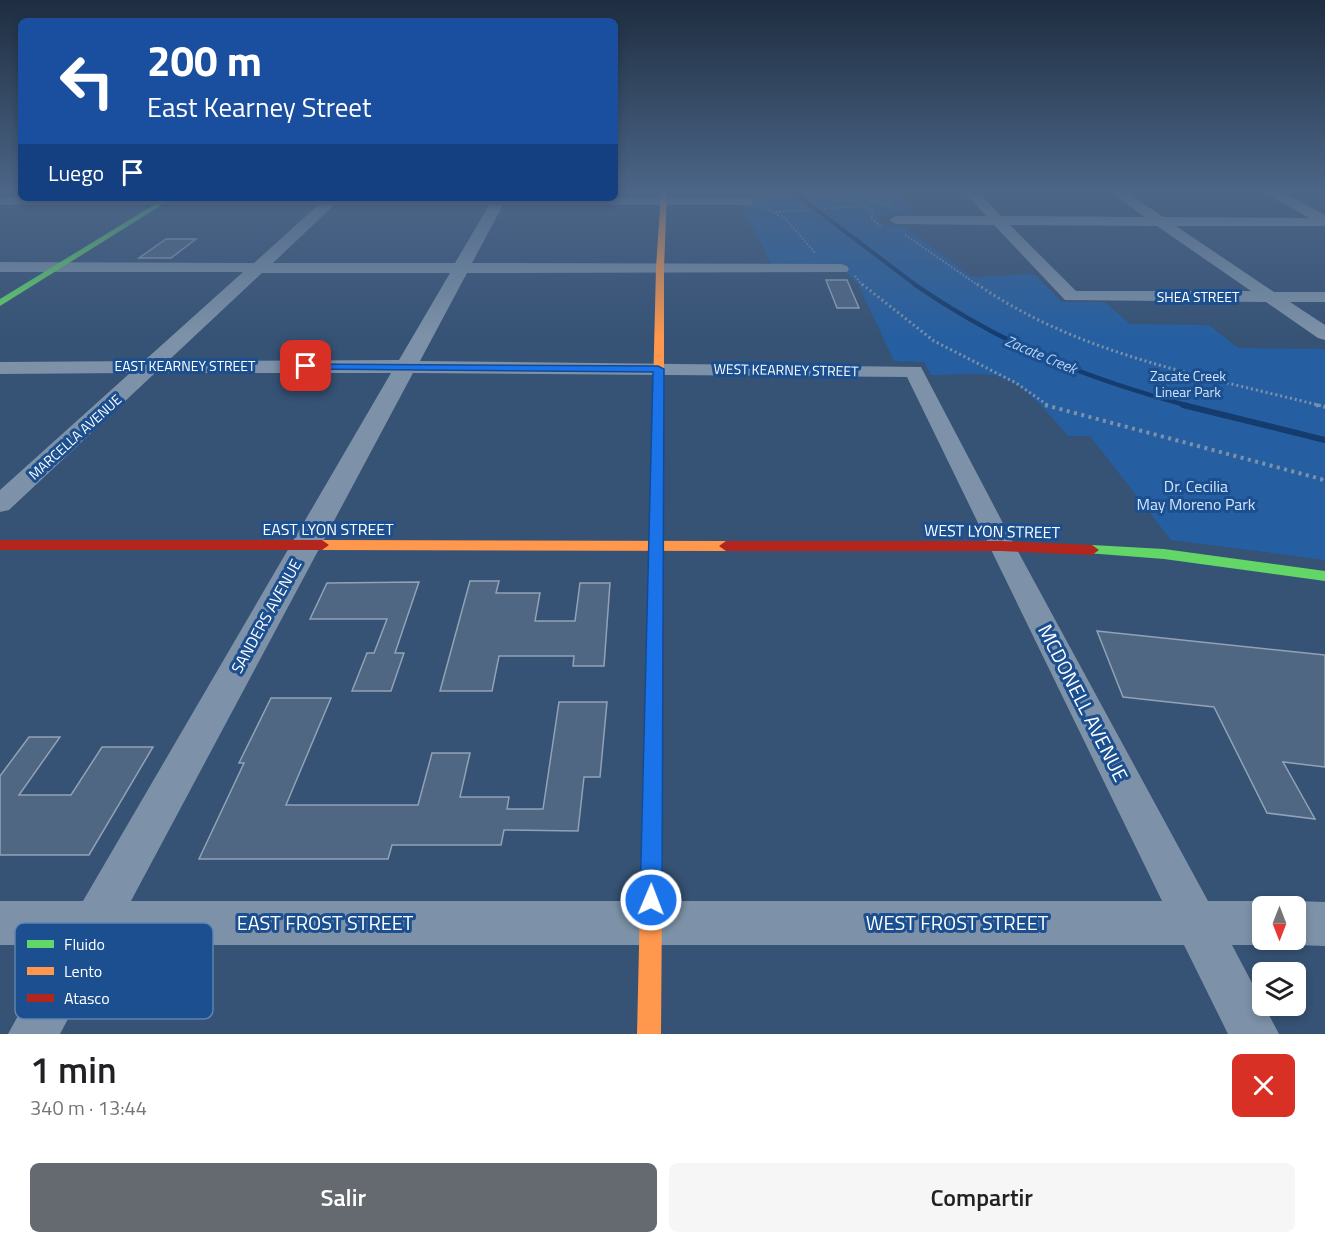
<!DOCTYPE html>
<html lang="es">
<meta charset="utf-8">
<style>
:root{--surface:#fff;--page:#f6f6f6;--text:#202124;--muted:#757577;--accent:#656970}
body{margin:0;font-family:"Titillium Web",sans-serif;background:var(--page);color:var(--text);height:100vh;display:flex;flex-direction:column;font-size:22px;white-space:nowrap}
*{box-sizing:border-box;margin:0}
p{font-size:20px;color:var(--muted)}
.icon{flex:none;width:33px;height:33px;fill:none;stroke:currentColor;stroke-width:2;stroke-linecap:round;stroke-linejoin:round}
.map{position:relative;height:1034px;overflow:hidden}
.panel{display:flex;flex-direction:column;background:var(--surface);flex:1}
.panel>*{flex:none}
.banner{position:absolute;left:18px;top:18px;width:600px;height:183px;border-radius:9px;box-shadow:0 3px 9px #0003;background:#1a4fa0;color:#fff;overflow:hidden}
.needle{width:39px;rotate:180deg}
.controls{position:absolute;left:1252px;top:896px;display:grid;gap:12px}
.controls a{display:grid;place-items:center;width:54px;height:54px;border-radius:9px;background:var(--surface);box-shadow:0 3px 9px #0003;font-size:30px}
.pin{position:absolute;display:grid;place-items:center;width:51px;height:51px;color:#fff;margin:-26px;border-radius:12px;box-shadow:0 3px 9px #0006}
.me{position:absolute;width:66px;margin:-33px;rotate:1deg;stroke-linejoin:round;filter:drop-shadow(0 0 4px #0008)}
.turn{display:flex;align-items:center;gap:21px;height:126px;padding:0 30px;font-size:27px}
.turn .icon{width:78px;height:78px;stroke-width:2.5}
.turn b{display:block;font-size:42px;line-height:51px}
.then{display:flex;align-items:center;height:57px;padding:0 30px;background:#0003;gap:12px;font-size:22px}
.round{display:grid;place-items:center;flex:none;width:63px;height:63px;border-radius:9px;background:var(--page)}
.summary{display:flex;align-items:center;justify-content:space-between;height:102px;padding:0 30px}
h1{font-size:36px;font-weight:600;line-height:45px}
.cta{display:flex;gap:12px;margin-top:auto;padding:12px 30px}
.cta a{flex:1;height:69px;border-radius:9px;background:var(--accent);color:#fff;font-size:24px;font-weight:600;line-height:69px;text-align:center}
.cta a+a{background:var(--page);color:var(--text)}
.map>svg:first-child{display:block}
.green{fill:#265fa1}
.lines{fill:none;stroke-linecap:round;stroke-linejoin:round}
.stream-far2{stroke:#153c6e;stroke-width:4}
.stream-far1{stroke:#153c6e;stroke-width:4.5}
.stream{stroke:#153c6e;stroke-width:6}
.building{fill:#506783;stroke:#92a2b6;stroke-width:1.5}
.path-far2{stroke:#7d92a8;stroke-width:2;stroke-dasharray:1.5 2;stroke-linecap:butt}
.path-far1{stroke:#7d92a8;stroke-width:3;stroke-dasharray:2 3;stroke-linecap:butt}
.path{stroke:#7d92a8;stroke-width:4;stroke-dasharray:3 4.5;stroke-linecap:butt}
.street{fill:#7d92a8;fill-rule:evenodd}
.fast{fill:#63d668;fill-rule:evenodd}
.slow{fill:#ff974d;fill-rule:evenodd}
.jam{fill:#b3261e;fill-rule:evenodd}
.route{fill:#1a73e8;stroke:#114b97;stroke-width:1.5}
.labels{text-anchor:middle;stroke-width:6;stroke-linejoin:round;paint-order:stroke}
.far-street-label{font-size:14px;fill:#fff;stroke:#1b4f8f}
.far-park-label{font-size:14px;fill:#cfe3fa;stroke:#1b4f8f}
.far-water-label{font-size:15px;font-style:italic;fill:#b5d3f5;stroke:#1b4f8f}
.park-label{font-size:16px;fill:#cfe3fa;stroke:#1b4f8f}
.street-label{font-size:16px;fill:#fff;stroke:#1b4f8f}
.near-street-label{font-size:20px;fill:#fff;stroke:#1b4f8f}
.key{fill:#1b4f8f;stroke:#5f84b1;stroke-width:1.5}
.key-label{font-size:16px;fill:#fff}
</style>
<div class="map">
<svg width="1325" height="1034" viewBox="0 0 1325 1034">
<rect width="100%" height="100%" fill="#365274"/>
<path class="green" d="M 746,192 L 896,192 L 914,217 L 894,213 L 879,216 L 878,221 L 889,226 L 905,227 L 972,277 L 1034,274 L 1062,302 L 1105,302 L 1130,324 L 1209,325 L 1238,348 L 1325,349 L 1325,560 L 1171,540 L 1090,436 L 1068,436 C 1050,415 1022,379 993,375 C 973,372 951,375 931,375 L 924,362 L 894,361 L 858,284 L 840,265 L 772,265 L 741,204 L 750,204 Z"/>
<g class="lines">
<path class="stream-far2" d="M 793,192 L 917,286"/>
<path class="stream-far1" d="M 914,284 C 1004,346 1085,378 1189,406"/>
<path class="stream" d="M 1183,405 L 1325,440"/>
</g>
<path class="building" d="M 166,239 L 196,239 L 171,258 L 139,258 Z
M 826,280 L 847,280 L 859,308 L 837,308 Z
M 470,581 L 499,581 L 496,593 L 540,593 L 535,621 L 575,621 L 580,583 L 610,583 L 604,666 L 573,666 L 574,656 L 499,656 L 492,691 L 440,691 Z
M 419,582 L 395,653 L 404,653 L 391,691 L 352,691 L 367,653 L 374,653 L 387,619 L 310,619 L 327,583 Z
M 1097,631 L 1325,655 L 1325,767 L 1283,762 L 1315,819 L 1267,813 L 1214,707 L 1123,697 Z
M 271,698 L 331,698 L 286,805 L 418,805 L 432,753 L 470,753 L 460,797 L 509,797 L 507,809 L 543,809 L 559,702 L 607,702 L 600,777 L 584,777 L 578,831 L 504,830 L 501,845 L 392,845 L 388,859 L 199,859 L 244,763 L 239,763 Z
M 29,737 L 60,737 L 19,795 L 71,795 L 102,747 L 153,747 L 89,855 L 0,855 L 0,776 Z"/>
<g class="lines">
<path class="path-far2" d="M 837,192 L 873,211 L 871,219 L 882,227
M 875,200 L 889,203 L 881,205 L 871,202 Z
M 762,206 L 786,219 L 816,254
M 824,209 L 861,206
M 776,212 L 811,210
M 905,235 L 979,286
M 855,276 L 863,286"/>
<path class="path-far1" d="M 862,284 L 934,341 L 1016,383 L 1049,406
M 977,284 C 1079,355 1204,376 1322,406"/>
<path class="path" d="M 1045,405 L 1321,479 L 1325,483
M 1316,405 L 1325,407"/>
<path class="street" d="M 964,192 L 978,192 L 1001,216 L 1144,217 L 1111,192 L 1126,192 L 1163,217 L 1309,218 L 1264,192 L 1281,192 L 1325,215 L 1325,226 L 1176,226 L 1274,292 L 1325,292 L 1325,302 L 1290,302 L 1325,325 L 1325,340 L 1318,338 L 1266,302 L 1065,300 L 994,225 L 896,224 L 889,220 L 896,216 L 986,216 ZM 1010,225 L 1157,226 L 1251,291 L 1076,291 Z
M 0,197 L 753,198 L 753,204 L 748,205 L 503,205 L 472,263 L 841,264 L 847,266 L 849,269 L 847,272 L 467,273 L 420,361 L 921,367 L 1015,546 L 1208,901 L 1263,901 L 1276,906 L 1263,906 L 1263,939 L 1278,939 L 1263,945 L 1232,945 L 1279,1034 L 1228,1034 L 1184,945 L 107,945 L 60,1034 L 8,1034 L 57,945 L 0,945 L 0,901 L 83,901 L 391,373 L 155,373 L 9,510 L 0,512 L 0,490 L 130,373 L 0,374 L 0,362 L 144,361 L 243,272 L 0,272 L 0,262 L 254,263 L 318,205 L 0,205 ZM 334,205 L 489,205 L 455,263 L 273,263 ZM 262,273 L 450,273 L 399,360 L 168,361 ZM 413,373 L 907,377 L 1162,901 L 131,901 Z
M 1296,901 L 1325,902 L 1325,946 L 1296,945 L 1281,939 L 1296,939 L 1296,906 L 1283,906 Z"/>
<path class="fast" d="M 165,198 L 173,198 L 0,306 L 0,299 Z
M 1092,545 L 1164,549 L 1325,571 L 1325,581 L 1164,559 L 1087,553 L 1085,550 L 1087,547 Z"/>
<path class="slow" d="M 661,192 L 667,192 L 664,268 L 664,512 L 657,516 L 650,512 L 656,268 Z
M 322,540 L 726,541 L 733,546 L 726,551 L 322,550 L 315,545 Z
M 653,766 L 660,769 L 663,775 L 661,1034 L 637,1034 L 643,775 L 646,769 Z"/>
<path class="jam" d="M 657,508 L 664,512 L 663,775 L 660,781 L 653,784 L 646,781 L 643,775 L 650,512 Z
M 0,540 L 322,540 L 329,545 L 322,550 L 0,550 Z
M 726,541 L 1001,541 L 1092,545 L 1099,550 L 1092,555 L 1001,551 L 726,551 L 719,546 Z"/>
</g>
<linearGradient id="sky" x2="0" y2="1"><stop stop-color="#1e2d40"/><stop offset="0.57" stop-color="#4c6688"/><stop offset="1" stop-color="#4c6688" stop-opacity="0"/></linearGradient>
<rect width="1325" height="337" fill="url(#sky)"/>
<path class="route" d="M 302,364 L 658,366 L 664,369 L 662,900 L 659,908 L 651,911 L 643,908 L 640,900 L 653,372 L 306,369 L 301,366 Z"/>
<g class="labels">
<g class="far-street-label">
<text x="1198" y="302">SHEA STREET</text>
<text x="185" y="371">EAST KEARNEY STREET</text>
<text transform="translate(786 370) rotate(1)" y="5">WEST KEARNEY STREET</text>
<text transform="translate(75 437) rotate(-42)" y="5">MARCELLA AVENUE</text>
</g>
<g class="far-park-label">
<text x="1188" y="381">Zacate Creek<tspan x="1188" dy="16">Linear Park</tspan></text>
</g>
<g class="far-water-label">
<text transform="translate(1041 355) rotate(23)" y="5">Zacate Creek</text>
</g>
<g class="park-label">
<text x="1196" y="492">Dr. Cecilia<tspan x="1196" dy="18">May Moreno Park</tspan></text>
</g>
<g class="street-label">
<text x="328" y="535">EAST LYON STREET</text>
<text transform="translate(992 531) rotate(1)" y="6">WEST LYON STREET</text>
<text transform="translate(266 616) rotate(-61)" y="6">SANDERS AVENUE</text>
</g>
<g class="near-street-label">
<text transform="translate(1083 703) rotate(63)" y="7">MCDONELL AVENUE</text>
<text x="325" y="930">EAST FROST STREET</text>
<text x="957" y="930">WEST FROST STREET</text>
</g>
</g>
<rect x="15" y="923" width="198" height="96" rx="9" class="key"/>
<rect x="27" y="940" width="27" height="8" fill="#63d668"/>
<rect x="27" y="967" width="27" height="8" fill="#ff974d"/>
<rect x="27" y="994" width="27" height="8" fill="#b3261e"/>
<g class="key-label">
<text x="64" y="950">Fluido</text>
<text x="64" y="977">Lento</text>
<text x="64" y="1004">Atasco</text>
</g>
</svg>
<div class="controls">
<a><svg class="needle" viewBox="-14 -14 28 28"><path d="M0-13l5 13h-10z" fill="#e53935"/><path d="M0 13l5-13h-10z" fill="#757577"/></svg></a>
<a><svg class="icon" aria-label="layers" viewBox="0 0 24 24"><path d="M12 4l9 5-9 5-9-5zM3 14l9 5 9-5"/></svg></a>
</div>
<div class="pin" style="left:306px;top:366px;background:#d93025"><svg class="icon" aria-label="arrive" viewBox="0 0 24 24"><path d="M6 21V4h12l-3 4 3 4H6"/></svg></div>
<svg class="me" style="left:651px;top:900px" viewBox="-20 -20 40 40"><circle r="17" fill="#1a73e8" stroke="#fff" stroke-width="3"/><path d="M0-11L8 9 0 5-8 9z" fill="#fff"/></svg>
<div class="banner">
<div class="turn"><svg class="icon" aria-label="left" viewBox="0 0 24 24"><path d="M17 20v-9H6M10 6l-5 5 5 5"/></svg><div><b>200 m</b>East Kearney Street</div></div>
<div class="then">Luego<svg class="icon" aria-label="arrive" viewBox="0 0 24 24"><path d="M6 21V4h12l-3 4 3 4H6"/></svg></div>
</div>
</div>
<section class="panel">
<div class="summary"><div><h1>1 min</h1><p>340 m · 13:44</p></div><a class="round" style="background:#d93025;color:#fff"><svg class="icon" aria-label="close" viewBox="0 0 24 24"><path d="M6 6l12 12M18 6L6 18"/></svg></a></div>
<div class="cta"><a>Salir</a><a>Compartir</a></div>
</section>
